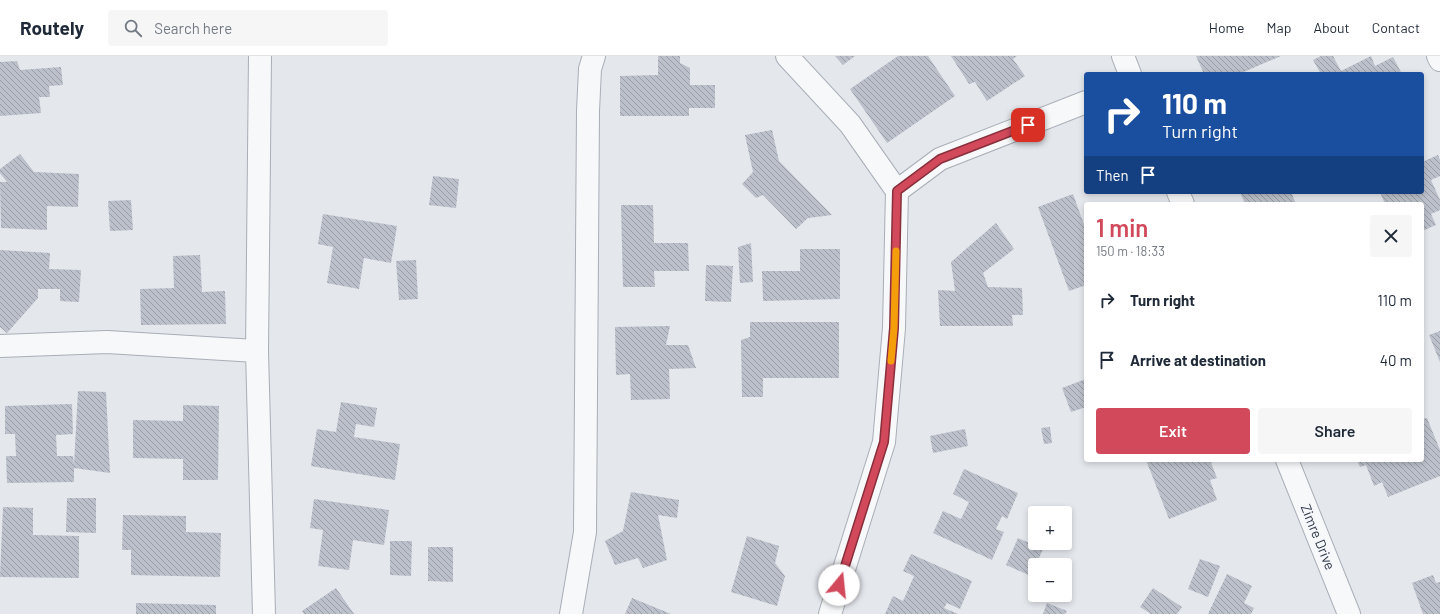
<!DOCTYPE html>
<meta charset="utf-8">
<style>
:root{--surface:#fff;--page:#f6f6f7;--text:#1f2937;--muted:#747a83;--line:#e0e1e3;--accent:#d1495b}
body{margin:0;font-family:Barlow,sans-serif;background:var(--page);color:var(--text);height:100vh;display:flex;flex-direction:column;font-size:15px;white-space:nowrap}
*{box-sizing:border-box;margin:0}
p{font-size:13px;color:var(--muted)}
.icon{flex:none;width:22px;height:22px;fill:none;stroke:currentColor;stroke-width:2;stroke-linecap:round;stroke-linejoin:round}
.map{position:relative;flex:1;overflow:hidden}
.side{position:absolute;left:1084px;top:146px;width:340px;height:260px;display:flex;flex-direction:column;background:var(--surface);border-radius:4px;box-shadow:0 2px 6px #0003}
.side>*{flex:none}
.banner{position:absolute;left:1084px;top:16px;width:340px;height:122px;border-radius:4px;box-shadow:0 2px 6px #0003;background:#1a4fa0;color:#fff;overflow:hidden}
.fabs{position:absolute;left:1028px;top:450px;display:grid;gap:8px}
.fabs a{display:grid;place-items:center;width:44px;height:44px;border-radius:4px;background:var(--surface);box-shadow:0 2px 6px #0003;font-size:20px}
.pin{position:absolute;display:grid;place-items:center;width:34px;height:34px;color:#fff;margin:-17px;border-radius:8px;box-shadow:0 2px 6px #0006}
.me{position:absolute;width:44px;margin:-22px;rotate:17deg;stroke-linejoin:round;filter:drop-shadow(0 0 3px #0008)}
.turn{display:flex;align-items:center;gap:14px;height:84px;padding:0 12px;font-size:18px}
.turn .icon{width:52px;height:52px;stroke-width:2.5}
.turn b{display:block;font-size:28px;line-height:34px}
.then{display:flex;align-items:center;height:38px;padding:0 12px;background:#0003;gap:8px;font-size:15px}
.round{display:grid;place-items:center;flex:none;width:42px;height:42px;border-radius:4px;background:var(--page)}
.headline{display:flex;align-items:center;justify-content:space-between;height:68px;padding:0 12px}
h1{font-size:24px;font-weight:600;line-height:30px;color:var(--accent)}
.action{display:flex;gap:8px;margin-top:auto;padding:8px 12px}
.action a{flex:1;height:46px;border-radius:4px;background:var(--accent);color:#fff;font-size:16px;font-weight:600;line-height:46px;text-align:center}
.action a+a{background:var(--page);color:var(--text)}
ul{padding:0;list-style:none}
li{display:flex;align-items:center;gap:12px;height:60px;padding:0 12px}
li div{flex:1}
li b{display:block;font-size:15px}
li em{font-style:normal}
header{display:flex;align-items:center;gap:24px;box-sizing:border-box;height:56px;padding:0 20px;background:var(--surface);border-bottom:1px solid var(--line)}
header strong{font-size:19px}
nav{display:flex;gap:22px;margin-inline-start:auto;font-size:14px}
.search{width:280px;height:36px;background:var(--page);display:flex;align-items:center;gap:10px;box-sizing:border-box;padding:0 14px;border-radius:4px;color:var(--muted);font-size:15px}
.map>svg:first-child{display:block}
.building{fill:url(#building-back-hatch)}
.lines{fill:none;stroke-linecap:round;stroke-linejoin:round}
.minor-casing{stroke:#a9aeb7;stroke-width:24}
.minor{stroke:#f7f8fa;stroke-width:22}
.route-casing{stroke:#882f3b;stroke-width:10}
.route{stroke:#d1495b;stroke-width:7}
.slow{stroke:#f59e0b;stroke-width:7}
.labels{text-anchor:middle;stroke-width:3;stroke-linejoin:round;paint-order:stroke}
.street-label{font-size:14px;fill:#2b3445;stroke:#f4f6f9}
</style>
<header>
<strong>Routely</strong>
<div class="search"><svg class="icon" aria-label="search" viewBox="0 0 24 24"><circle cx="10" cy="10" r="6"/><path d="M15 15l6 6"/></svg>Search here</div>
<nav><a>Home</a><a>Map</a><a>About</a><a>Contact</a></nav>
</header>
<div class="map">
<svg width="1440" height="558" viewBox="0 0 1440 558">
<defs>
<pattern id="building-back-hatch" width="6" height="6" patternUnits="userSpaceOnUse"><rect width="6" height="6" fill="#bbc0ca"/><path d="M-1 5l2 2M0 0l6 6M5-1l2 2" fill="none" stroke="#989da6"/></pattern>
</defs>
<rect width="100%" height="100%" fill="#e4e7ec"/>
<path class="building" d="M 658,0 L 680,0 L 680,7 L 690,12 L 690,29 L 715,29 L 715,52 L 689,52 L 689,60 L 620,60 L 620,20 L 658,19 Z
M 835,0 L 855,0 L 843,9 Z
M 898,0 L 928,0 L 955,40 L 887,87 L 850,33 Z
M 951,0 L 1017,0 L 1013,3 L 1025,20 L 987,45 L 975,26 L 969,28 Z
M 1196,0 L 1281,0 L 1239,18 L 1204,18 Z
M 1321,0 L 1333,0 L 1341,15 L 1371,0 L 1375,10 L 1393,1 L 1402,18 L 1321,18 L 1313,4 Z
M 17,5 L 20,14 L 61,11 L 63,29 L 49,30 L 50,41 L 39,41 L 41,57 L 0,60 L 0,6 Z
M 772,74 L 779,105 L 832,159 L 808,162 L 796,173 L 763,139 L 756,142 L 742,128 L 753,116 L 745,79 Z
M 20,98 L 34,116 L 79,118 L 78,151 L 47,150 L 47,174 L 1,172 L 0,126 L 7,126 L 0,117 L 0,113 Z
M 1438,99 L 1440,104 L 1440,120 L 1431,124 L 1440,144 L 1440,154 L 1431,158 L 1436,169 L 1422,175 L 1422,148 L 1385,148 L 1380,136 L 1422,136 L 1422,106 Z
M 433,120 L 459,123 L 456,152 L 429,149 Z
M 1240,136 L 1291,136 L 1296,148 L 1245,148 Z
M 1073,138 L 1086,174 L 1086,229 L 1069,235 L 1038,151 Z
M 131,144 L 133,174 L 110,175 L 108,145 Z
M 621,149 L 653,149 L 654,187 L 688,187 L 689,215 L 654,215 L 655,231 L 623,231 Z
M 323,158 L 397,170 L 391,207 L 364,202 L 359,233 L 327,227 L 333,191 L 318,188 Z
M 996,167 L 1014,193 L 983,217 L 988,231 L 1022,232 L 1023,259 L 1012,259 L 1013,270 L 940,270 L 938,234 L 955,235 L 951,206 Z
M 751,187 L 753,226 L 740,227 L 738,191 Z
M 800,193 L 840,193 L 840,243 L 763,245 L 762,215 L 800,215 Z
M 0,194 L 50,197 L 49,213 L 81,214 L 79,246 L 60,245 L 60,233 L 38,233 L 38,242 L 7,277 L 0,271 Z
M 200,199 L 202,236 L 225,235 L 226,268 L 141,269 L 140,233 L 174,232 L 173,200 Z
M 416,204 L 418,243 L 399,244 L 396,205 Z
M 706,209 L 733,210 L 731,246 L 705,245 Z
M 750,266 L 839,266 L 839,322 L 763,322 L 763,341 L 742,341 L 741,284 L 750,281 Z
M 670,270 L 666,289 L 688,289 L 696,312 L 669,313 L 670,343 L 631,344 L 630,318 L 616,319 L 615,271 Z
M 1440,275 L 1440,306 L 1429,279 Z
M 1086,323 L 1086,351 L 1071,356 L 1062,332 Z
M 78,335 L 106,336 L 110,417 L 74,412 L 74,426 L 7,427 L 6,400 L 16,400 L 15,378 L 5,378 L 5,350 L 72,348 L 73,378 L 56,379 L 57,400 L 73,400 L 74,409 Z
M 341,346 L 377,352 L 374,371 L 356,368 L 354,381 L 400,388 L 395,424 L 311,410 L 317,373 L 336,376 Z
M 183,349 L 219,350 L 218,424 L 183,424 L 183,403 L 133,402 L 133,364 L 183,365 Z
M 1427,362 L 1440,394 L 1440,420 L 1388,441 L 1382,426 L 1374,430 L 1366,409 L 1360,411 L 1357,404 L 1422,404 L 1422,363 Z
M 1050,371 L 1052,387 L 1044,388 L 1041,372 Z
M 965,373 L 968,390 L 933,397 L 930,380 Z
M 1146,404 L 1210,404 L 1217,422 L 1210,424 L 1217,444 L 1169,463 Z
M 964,413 L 1018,437 L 1007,463 L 1002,460 L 996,473 L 1004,476 L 992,504 L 933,477 L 943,455 L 961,463 L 969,446 L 953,438 Z
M 631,436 L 679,444 L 677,462 L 658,459 L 667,504 L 643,512 L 638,502 L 615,509 L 605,485 L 623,475 Z
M 67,442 L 96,442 L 96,477 L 66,476 Z
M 314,443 L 389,454 L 384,489 L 353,484 L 349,514 L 318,510 L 323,474 L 310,472 Z
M 3,451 L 33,452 L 33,479 L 79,480 L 79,522 L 0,521 Z
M 123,459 L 186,460 L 186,476 L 221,477 L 220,521 L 131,519 L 131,494 L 122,494 Z
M 747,480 L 779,490 L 775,507 L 785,520 L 777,550 L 731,536 Z
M 1018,482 L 1043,493 L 1031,520 L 1006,509 Z
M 390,485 L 412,485 L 411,520 L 390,519 Z
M 428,491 L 453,491 L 453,526 L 428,525 Z
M 911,498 L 972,525 L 960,553 L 947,547 L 944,552 L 958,558 L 885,558 L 893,540 L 903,545 L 914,520 L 903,515 Z
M 1200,503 L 1220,510 L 1208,541 L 1188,533 Z
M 1227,518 L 1252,530 L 1244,547 L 1254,552 L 1251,558 L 1208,558 Z
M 1433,519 L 1436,527 L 1440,526 L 1440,558 L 1423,558 L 1412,527 Z
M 336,532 L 354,558 L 304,558 L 302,555 Z
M 1153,532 L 1182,551 L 1177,558 L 1151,558 L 1140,551 Z
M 632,542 L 671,558 L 625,558 Z
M 136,547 L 216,549 L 216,558 L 136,558 Z
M 1047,547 L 1067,555 L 1065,558 L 1043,558 Z"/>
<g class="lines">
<defs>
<path id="minor" d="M 260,0 L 257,295 L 264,558
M 787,0 L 850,68 L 897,135 L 894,272 L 884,386 L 830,558
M 1123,0 L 1130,18
M 1438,0 L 1440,4
M 897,135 L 940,103 L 1086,46
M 1178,136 L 1183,148
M 0,290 L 107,286 L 257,295
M 1287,404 L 1349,558
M 571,558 L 585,476 L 588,55 L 590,13 L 594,0"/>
</defs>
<use href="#minor" class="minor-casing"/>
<use href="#minor" class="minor"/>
</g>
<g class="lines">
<defs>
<path id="route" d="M 839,529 L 884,386 L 894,272 L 897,135 L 940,103 L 1028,69"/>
</defs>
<use href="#route" class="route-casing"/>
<use href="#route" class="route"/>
<path class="slow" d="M 891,305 L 894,272 L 896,195"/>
</g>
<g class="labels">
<g class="street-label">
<text transform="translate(1318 481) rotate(68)" y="5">Zimre Drive</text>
</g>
</g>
</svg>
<div class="fabs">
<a>+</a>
<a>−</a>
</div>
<div class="pin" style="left:1028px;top:69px;background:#d93025"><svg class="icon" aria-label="arrive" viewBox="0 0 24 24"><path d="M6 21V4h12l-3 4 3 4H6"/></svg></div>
<svg class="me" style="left:839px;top:529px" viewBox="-20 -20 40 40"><circle r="19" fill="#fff"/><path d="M0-13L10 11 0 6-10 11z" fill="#d1495b"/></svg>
<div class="banner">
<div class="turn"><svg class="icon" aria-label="right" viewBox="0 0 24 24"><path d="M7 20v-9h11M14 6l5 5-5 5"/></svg><div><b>110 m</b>Turn right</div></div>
<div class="then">Then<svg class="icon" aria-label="arrive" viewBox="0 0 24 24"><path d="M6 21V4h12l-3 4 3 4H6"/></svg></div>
</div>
<section class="side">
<div class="headline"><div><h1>1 min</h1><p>150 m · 18:33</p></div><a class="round"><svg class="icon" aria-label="close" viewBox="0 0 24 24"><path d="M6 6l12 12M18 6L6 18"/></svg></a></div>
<ul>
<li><svg class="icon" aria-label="right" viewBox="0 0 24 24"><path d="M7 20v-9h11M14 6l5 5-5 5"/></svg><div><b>Turn right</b></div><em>110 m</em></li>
<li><svg class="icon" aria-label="arrive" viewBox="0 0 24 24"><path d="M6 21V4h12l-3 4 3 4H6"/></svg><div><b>Arrive at destination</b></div><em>40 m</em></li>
</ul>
<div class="action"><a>Exit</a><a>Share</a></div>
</section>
</div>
